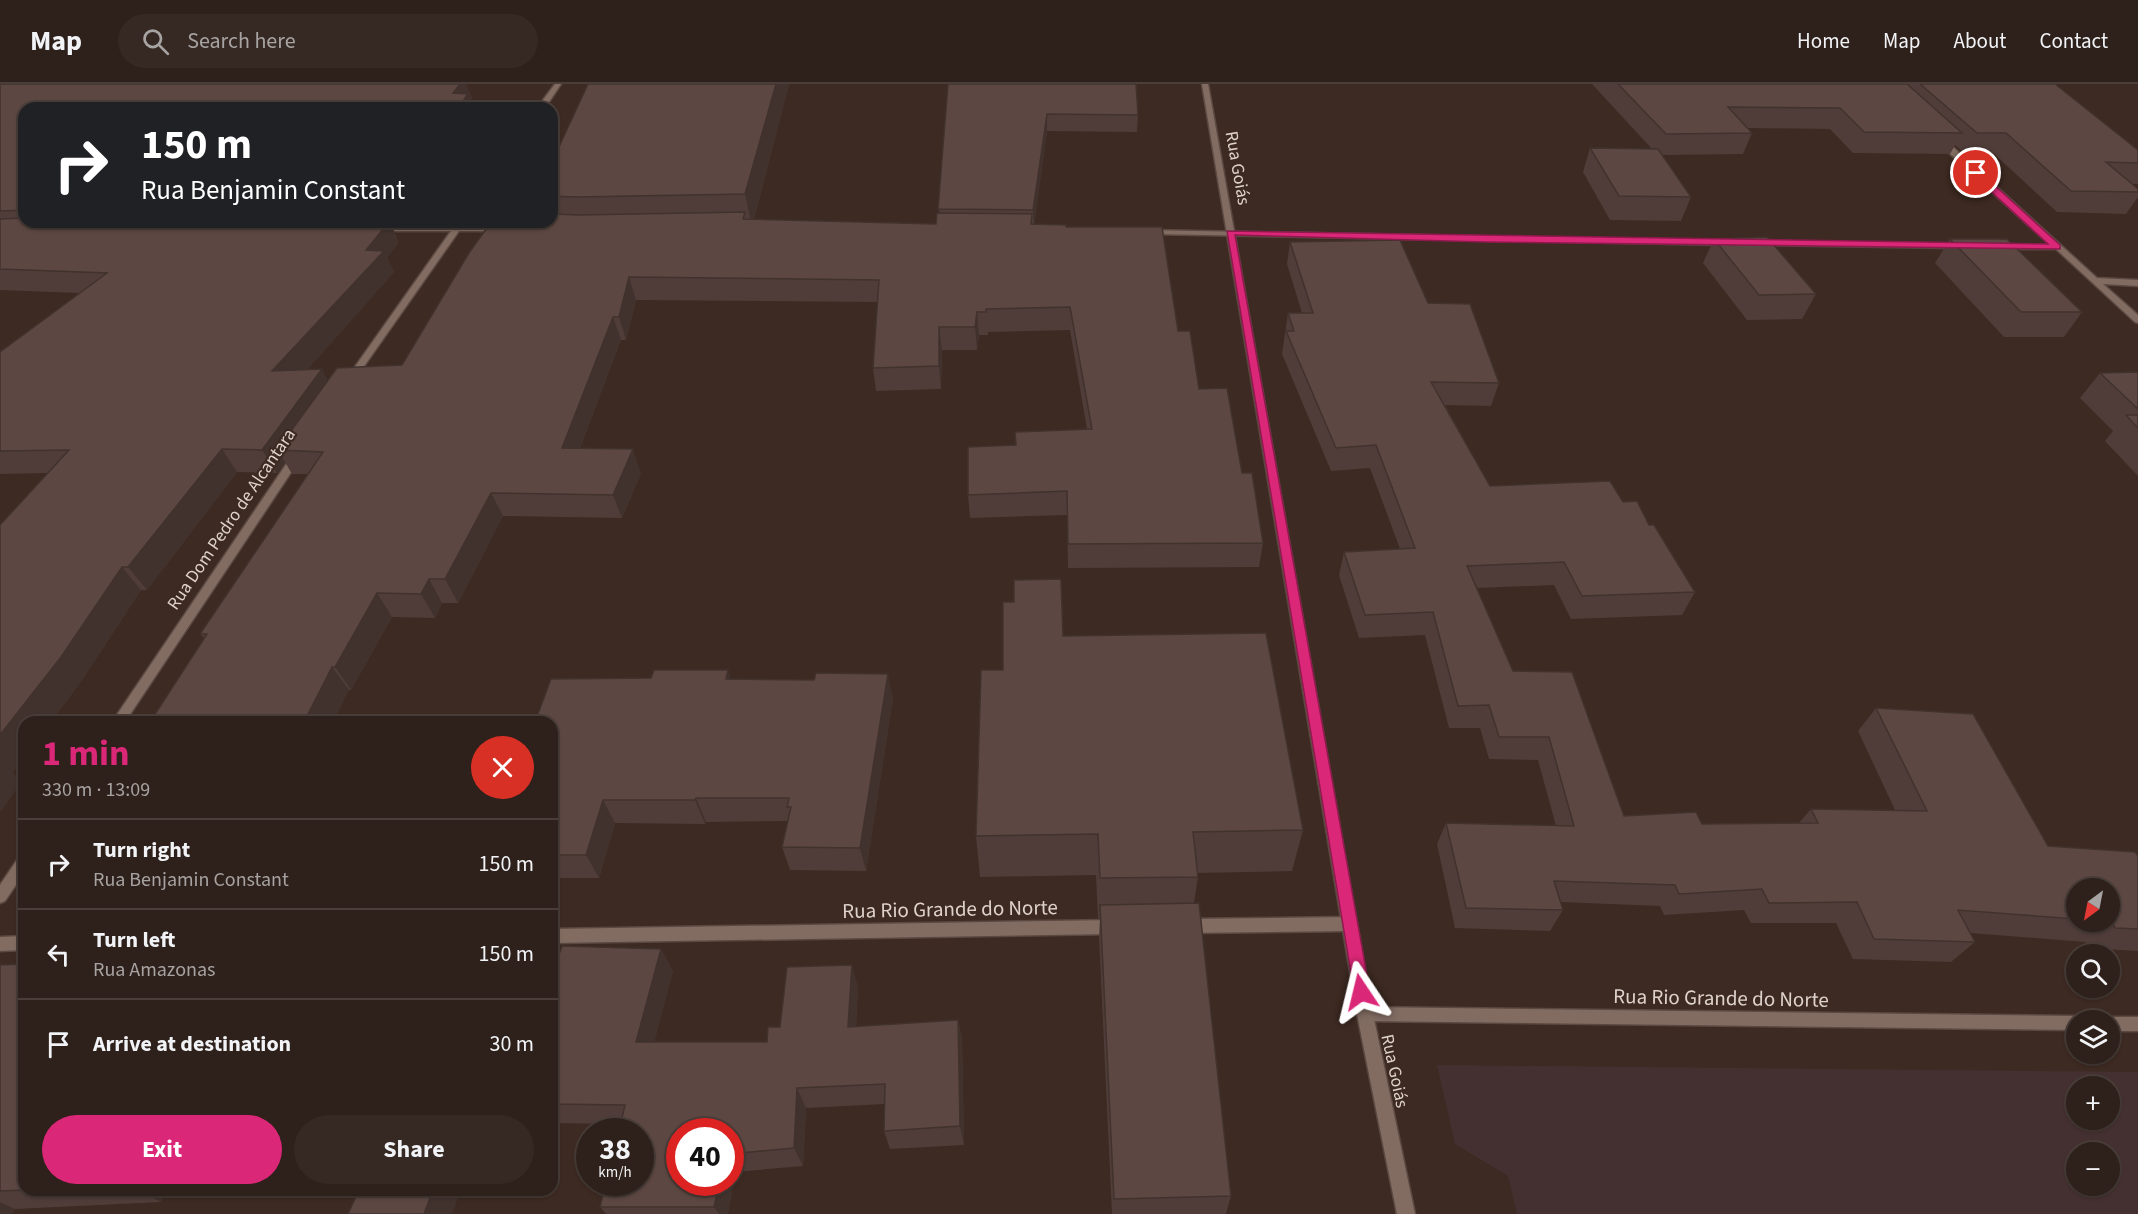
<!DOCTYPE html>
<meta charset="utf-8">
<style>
:root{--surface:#2e201a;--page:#362823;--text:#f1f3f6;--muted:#a7a3a2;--line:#493e39;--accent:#db2777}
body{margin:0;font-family:"Source Sans 3",sans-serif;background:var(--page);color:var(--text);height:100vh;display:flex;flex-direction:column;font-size:22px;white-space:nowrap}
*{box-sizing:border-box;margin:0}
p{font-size:20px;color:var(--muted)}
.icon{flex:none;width:33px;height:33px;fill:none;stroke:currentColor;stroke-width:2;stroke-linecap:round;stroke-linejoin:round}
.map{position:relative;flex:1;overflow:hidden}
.side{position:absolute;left:18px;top:632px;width:540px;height:480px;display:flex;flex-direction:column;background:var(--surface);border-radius:18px;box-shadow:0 2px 4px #0004,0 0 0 2px var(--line)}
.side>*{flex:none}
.top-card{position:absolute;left:18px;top:18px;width:540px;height:126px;border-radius:18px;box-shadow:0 2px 4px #0004,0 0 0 2px var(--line);background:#202124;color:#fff;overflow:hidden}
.needle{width:39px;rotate:212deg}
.buttons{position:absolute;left:2066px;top:794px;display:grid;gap:12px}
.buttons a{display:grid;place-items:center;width:54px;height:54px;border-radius:50%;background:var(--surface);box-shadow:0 2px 4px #0004,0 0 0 2px var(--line);font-size:30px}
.speed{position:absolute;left:576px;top:1034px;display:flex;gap:12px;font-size:30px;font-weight:700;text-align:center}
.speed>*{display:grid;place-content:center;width:78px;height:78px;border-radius:50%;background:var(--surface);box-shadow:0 2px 4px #0004,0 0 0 2px var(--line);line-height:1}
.speed small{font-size:15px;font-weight:400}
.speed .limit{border:9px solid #d22;background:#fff;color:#111}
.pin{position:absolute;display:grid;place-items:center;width:51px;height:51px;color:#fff;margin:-26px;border:3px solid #fff;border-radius:50%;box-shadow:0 2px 6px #0007}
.me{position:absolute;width:66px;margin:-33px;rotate:350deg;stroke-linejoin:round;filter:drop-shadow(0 0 4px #0008)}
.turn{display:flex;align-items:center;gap:21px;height:126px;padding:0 24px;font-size:27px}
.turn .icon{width:78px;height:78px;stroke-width:2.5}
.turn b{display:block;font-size:42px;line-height:51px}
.round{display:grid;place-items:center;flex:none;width:63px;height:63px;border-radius:32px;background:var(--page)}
.summary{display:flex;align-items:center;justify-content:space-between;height:102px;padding:0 24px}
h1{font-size:36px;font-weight:700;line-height:45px;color:var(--accent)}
.cta{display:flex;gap:12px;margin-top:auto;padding:12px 24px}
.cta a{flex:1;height:69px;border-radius:36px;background:var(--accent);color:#fff;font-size:24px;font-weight:700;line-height:69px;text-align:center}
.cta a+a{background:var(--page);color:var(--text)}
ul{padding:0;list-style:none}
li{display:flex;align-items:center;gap:18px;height:90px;padding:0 24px;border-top:2px solid var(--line)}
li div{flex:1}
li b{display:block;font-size:22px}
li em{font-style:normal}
header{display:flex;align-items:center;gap:36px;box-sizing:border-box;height:84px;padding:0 30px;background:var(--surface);border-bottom:2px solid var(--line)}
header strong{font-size:28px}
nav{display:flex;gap:33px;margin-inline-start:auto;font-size:21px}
.search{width:420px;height:54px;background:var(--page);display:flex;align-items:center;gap:15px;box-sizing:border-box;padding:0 21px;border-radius:33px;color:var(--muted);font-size:22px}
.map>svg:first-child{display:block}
.education{fill:#453031;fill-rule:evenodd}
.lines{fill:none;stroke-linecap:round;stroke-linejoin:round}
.minor-casing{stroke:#5a4841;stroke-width:3}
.tertiary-casing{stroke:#5a4841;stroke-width:3}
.minor{fill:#826c62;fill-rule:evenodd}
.tertiary{fill:#826c62;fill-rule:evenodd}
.wall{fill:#503d39;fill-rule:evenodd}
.shaded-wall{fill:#41322e}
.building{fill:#5d4742;stroke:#41322e;stroke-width:1.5}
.route{fill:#db2777;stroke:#8e194d;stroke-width:1.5}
.labels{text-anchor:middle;stroke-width:4.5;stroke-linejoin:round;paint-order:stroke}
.street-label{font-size:18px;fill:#dfd2cd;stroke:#3d2a22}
.near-street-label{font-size:21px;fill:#dfd2cd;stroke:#3d2a22}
</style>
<header>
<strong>Map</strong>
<div class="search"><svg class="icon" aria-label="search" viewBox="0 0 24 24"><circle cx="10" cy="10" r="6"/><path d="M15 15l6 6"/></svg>Search here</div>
<nav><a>Home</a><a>Map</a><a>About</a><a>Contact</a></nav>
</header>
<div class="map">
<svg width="2138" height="1130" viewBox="0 0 2138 1130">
<rect width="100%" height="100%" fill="#3d2a22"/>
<path class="education" d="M 1437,981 L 2138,988 L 2138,1130 L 1517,1130 L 1508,1092 L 1455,1060 ZM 2076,1002 L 2109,1002 L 2109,1035 L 2076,1035 ZM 2076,1068 L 2109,1068 L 2109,1101 L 2076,1101 Z"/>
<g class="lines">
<defs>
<path id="minor" d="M 555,0 L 561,0 L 545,24 L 537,24 Z
M 1937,54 L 1943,54 L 2097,194 L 2138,196 L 2138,202 L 2103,200 L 2138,231 L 2138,239 L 2135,238 L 2056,165 L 1998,165 L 1998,161 L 2050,161 L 1937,58 Z
M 458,138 L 464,138 L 463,143 L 502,143 L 506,145 L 502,147 L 459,147 L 353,298 L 347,298 L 347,294 L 451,147 L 378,147 L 374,145 L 375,143 L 454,143 Z
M 1146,146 L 1728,157 L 1732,159 L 1728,161 L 1149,150 L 1145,148 Z
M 1755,157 L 1959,160 L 1963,162 L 1959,164 L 1758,161 L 1755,161 Z
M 297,369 L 302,372 L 125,638 L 112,638 L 293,370 Z
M 24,771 L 24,789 L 5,817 L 0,819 L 0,801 L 19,773 Z
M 1349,833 L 1354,835 L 1356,840 L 1354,845 L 1349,847 L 1186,849 L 1181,847 L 1179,842 L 1181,837 L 1186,835 Z
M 1114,836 L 1119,838 L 1121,843 L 1119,848 L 1114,850 L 552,859 L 552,845 Z
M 24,852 L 24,866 L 0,867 L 0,853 Z
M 1365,923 L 2076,932 L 2082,936 L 2076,936 L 2076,946 L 1365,937 L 1360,935 L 1357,930 L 1360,925 Z
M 2109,933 L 2138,933 L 2138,947 L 2109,947 L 2109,936 L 2103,936 Z"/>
<path id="tertiary" d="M 1202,0 L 1208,0 L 1373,930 L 1415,1130 L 1397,1130 L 1357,930 Z"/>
</defs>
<use href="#minor" class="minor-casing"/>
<use href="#tertiary" class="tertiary-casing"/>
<use href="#minor" class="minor"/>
<use href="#tertiary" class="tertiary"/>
</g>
<path class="wall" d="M 0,0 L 466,0 L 472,14 L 470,16 L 24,24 L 24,138 L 403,138 L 402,140 L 391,140 L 398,159 L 387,174 L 394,188 L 307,286 L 328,296 L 402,281 L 530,141 L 552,138 L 552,78 L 588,0 L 789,0 L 754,135 L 936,140 L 939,129 L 948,0 L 1138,31 L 1137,48 L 1047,47 L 1034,140 L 1066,143 L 1178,247 L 1199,305 L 1242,389 L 1263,459 L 1259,483 L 1068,484 L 1067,431 L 970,434 L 968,411 L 1016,361 L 1087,345 L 1070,246 L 988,248 L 988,251 L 979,251 L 977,266 L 942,266 L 941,305 L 876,307 L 873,284 L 878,218 L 636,216 L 626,256 L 621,256 L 580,364 L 641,389 L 622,434 L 503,432 L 458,519 L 442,519 L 435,534 L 392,533 L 351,606 L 349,606 L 204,554 L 200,550 L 308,390 L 292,390 L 285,378 L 277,389 L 237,388 L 147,506 L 141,506 L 82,596 L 51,638 L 24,638 L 24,673 L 12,689 L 22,697 L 0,728 L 0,441 L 48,389 L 0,390 L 0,268 L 80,209 L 0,206 Z
M 1592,0 L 2055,0 L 2138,66 L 2138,100 L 2132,100 L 2138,105 L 2138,113 L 2126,130 L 2057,128 L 1994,70 L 1965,70 L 1955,61 L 1950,70 L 1853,69 L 1830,45 L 1748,44 L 1752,49 L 1743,70 L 1662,71 L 1691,113 L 1681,137 L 1610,136 L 1583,88 L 1590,64 L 1652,65 Z
M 1714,155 L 1816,210 L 1802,235 L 1747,236 L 1703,179 Z
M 1950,155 L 2082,228 L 2064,253 L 2004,253 L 1935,179 Z
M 1290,158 L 1428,219 L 1499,299 L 1491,322 L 1445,321 L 1490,402 L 1623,418 L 1649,441 L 1695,508 L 1682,531 L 1571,535 L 1554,501 L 1477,504 L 1513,587 L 1624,732 L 1702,740 L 1799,739 L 1811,725 L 1895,726 L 1858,647 L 1876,624 L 2048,762 L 2138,772 L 2138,867 L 2088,864 L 2085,858 L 1970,849 L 1975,858 L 1951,878 L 1853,875 L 1836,839 L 1751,839 L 1744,826 L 1664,831 L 1660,822 L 1560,818 L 1563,826 L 1550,847 L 1455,844 L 1437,760 L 1446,739 L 1556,742 L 1538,676 L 1489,675 L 1480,644 L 1449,644 L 1425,551 L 1359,554 L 1339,491 L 1344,468 L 1400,465 L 1370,384 L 1331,387 L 1282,270 L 1288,229 L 1302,229 L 1287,180 ZM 2076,804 L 2109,837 L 2076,837 Z
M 2138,288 L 2138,392 L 2105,357 L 2113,347 L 2080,314 L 2100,289 Z
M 1014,518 L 1063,552 L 1303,746 L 1292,787 L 1197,789 L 1198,793 L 1194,819 L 1231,1112 L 1226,1130 L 1112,1130 L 1099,853 L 1100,834 L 1098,835 L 1096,791 L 980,793 L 976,752 Z
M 731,595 L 814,596 L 893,614 L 866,787 L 790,786 L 782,763 L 788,737 L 706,738 L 705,740 L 615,739 L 599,794 L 552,794 L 552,638 Z
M 661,865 L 673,887 L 654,958 L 767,958 L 780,943 L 858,902 L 856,943 L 958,936 L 962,956 L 964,1061 L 890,1065 L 884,1047 L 885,1020 L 806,1024 L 803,1082 L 735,1088 L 728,1130 L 606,1130 L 600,1123 L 620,1040 L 552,1039 L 552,868 ZM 680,1047 L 730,1047 L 730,1098 Z
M 0,881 L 24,1106 L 167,1106 L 161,1118 L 15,1125 L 12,1130 L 0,1130 Z"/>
<path class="shaded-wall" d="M 460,0 L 466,0 L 472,14 L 470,16 L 473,24 L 458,24 L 453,9 Z
M 776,0 L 789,0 L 752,142 L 745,110 Z
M 1047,30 L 1047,47 L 1034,144 L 1033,126 Z
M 379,138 L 390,138 L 395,149 L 394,151 L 398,159 L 387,174 L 394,188 L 286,310 L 272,287 L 366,166 Z
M 629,193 L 636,216 L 626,256 L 619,233 Z
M 977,228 L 979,251 L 977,266 L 975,243 Z
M 613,233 L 621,256 L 571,388 L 562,364 Z
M 939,243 L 942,266 L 941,305 L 939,282 Z
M 322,285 L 334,308 L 277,366 L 285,378 L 277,389 L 262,366 Z
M 222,365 L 237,388 L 147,506 L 128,483 Z
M 633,365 L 641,389 L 622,434 L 613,411 Z
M 491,409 L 503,432 L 458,519 L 445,495 Z
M 122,483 L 141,506 L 82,596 L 51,638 L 24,638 L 24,673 L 12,689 L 22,697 L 0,728 L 0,651 Z
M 429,495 L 442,519 L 435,534 L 421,510 Z
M 377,509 L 392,533 L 351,606 L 335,583 Z
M 332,583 L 349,606 L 333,638 L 304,638 Z
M 728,586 L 736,611 L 726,595 Z
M 888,590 L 893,614 L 866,787 L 860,764 Z
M 696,714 L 706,738 L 705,740 L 695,716 Z
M 603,716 L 615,739 L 599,794 L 586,771 Z
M 661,865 L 673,887 L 649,979 L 636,958 Z
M 852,881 L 858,902 L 855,964 L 848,943 Z
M 958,936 L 962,956 L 964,1061 L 960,1042 Z
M 797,1004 L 806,1024 L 803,1082 L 794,1064 Z
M 730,1081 L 735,1088 L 728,1130 L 719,1130 L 714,1123 L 719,1098 L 730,1098 Z
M 138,1106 L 167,1106 L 161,1118 Z
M 433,1106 L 461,1106 L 452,1130 L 424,1130 Z
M 0,1118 L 15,1125 L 12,1130 L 0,1130 Z"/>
<path class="building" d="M 0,0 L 460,0 L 453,9 L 468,10 L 458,24 L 24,24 L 24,126 L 0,127 Z
M 588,0 L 776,0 L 745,110 L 576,113 L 552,112 L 552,78 Z
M 948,0 L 1136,0 L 1138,31 L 1047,30 L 1033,126 L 938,125 Z
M 1618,0 L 1907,0 L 1962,49 L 1864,48 L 1840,24 L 1728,23 L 1752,49 L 1666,50 Z
M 1920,0 L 2055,0 L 2138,66 L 2138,79 L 2106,78 L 2138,105 L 2138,108 L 2071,107 L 2006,49 L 1977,49 Z
M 1590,64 L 1658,65 L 1691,113 L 1619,112 Z
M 745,128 L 743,135 L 936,140 L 937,129 L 1032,130 L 1031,140 L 1066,141 L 1066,143 L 1162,143 L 1178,247 L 1190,247 L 1199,305 L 1227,304 L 1242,389 L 1252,389 L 1263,459 L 1068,460 L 1067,407 L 968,411 L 968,363 L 1016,361 L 1015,348 L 1092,345 L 1070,223 L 986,225 L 986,228 L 977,228 L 975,243 L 939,243 L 939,282 L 873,284 L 879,196 L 629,193 L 619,233 L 613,233 L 562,364 L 633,365 L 613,411 L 491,409 L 445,495 L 429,495 L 421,510 L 377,509 L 335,583 L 332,583 L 304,638 L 150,638 L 207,550 L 200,550 L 323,368 L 277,366 L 337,284 L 402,281 L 469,169 L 489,141 L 530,141 L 532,138 L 552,138 L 552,130 L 579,131 Z
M 24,134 L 24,138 L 389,138 L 366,166 L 384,167 L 272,287 L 322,285 L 262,366 L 222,365 L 128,483 L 122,483 L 61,573 L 0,651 L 0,441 L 69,366 L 0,367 L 0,268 L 107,189 L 0,185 L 0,135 Z
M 1767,153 L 1816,210 L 1759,211 L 1714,155 Z
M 1950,155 L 2007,155 L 2082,228 L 2021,228 Z
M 1400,156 L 1428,219 L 1470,220 L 1499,299 L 1431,298 L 1490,402 L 1610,397 L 1623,418 L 1637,417 L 1649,441 L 1654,441 L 1695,508 L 1582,512 L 1564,478 L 1467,482 L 1513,587 L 1572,588 L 1624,732 L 1696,728 L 1702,740 L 1818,739 L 1811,725 L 1927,727 L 1876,624 L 1973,630 L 2048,762 L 2135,768 L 2138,772 L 2138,845 L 2115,844 L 2112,838 L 2099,837 L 2109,837 L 2109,804 L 2076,804 L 2076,835 L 1958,826 L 1975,858 L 1874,855 L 1857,818 L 1769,819 L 1762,805 L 1679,810 L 1675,801 L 1554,797 L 1563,826 L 1466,824 L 1446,739 L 1574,742 L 1549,653 L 1499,653 L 1489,621 L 1458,622 L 1433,528 L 1365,531 L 1344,468 L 1415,464 L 1376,361 L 1336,364 L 1286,247 L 1294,247 L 1288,229 L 1313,229 L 1290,158 Z
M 2138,288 L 2138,325 L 2100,289 Z
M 2126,331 L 2138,331 L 2138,344 Z
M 1061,495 L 1063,552 L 1266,549 L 1303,746 L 1193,748 L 1198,793 L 1100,794 L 1098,750 L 976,752 L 981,586 L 1003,586 L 1003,518 L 1014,518 L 1014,496 Z
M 654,586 L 728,586 L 726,595 L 814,596 L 816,589 L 888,590 L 860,764 L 782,763 L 791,723 L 787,723 L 789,714 L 696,714 L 695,716 L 603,716 L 586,771 L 552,771 L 552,638 L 535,638 L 551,595 L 651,594 Z
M 1199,819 L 1231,1112 L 1114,1115 L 1100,821 Z
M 562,862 L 661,865 L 636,958 L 767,958 L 768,943 L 780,943 L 787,883 L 852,881 L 848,943 L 958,936 L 960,1042 L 884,1047 L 885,1000 L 797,1004 L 794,1064 L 730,1070 L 730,1047 L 680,1047 L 680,1098 L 719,1098 L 714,1123 L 600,1123 L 606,1098 L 640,1098 L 640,1047 L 619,1047 L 625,1021 L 552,1020 L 552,868 L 560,868 Z
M 24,880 L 25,1106 L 0,1107 L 0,881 Z
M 359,1106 L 433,1106 L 424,1130 L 348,1130 Z"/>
<path class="route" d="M 1973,87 L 1979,87 L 2060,161 L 2060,165 L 1485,158 L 1235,151 L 1370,908 L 1367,913 L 1361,916 L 1355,913 L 1227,147 L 2048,160 L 1973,91 Z"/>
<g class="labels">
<g class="street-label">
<text transform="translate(1238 84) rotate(80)" y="6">Rua Goiás</text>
<text transform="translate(231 435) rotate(-56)" y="6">Rua Dom Pedro de Alcantara</text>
<text transform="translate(1395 987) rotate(78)" y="6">Rua Goiás</text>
</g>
<g class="near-street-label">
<text transform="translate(950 825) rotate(-1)" y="7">Rua Rio Grande do Norte</text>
<text transform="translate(1721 914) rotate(1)" y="7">Rua Rio Grande do Norte</text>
</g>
</g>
</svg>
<div class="buttons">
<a><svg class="needle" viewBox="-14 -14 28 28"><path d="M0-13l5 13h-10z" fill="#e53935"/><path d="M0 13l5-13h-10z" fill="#a7a3a2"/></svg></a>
<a><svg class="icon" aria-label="search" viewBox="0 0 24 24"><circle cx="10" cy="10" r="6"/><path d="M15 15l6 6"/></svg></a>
<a><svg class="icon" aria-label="layers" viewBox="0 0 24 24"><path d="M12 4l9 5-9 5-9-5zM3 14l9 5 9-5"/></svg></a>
<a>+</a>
<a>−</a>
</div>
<div class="speed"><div>38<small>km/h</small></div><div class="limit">40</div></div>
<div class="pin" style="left:1976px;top:89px;background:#d93025"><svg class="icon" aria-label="arrive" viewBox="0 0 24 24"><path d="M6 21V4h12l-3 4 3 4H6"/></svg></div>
<svg class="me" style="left:1361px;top:908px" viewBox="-20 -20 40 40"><path d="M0-17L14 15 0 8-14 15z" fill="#db2777" stroke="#fff" stroke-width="4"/></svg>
<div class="top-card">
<div class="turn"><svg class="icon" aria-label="right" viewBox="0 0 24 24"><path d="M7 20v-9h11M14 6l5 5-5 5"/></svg><div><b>150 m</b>Rua Benjamin Constant</div></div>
</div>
<section class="side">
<div class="summary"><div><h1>1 min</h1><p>330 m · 13:09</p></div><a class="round" style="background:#d93025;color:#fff"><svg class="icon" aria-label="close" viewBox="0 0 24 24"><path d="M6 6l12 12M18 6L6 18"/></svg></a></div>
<ul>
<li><svg class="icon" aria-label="right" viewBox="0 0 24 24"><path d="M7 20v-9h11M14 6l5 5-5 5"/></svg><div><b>Turn right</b><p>Rua Benjamin Constant</p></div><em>150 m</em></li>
<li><svg class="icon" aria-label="left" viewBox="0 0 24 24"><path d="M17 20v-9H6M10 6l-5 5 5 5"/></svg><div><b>Turn left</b><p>Rua Amazonas</p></div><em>150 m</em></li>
<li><svg class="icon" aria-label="arrive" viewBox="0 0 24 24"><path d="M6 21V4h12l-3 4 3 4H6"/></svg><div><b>Arrive at destination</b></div><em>30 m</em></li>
</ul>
<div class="cta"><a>Exit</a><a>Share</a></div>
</section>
</div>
